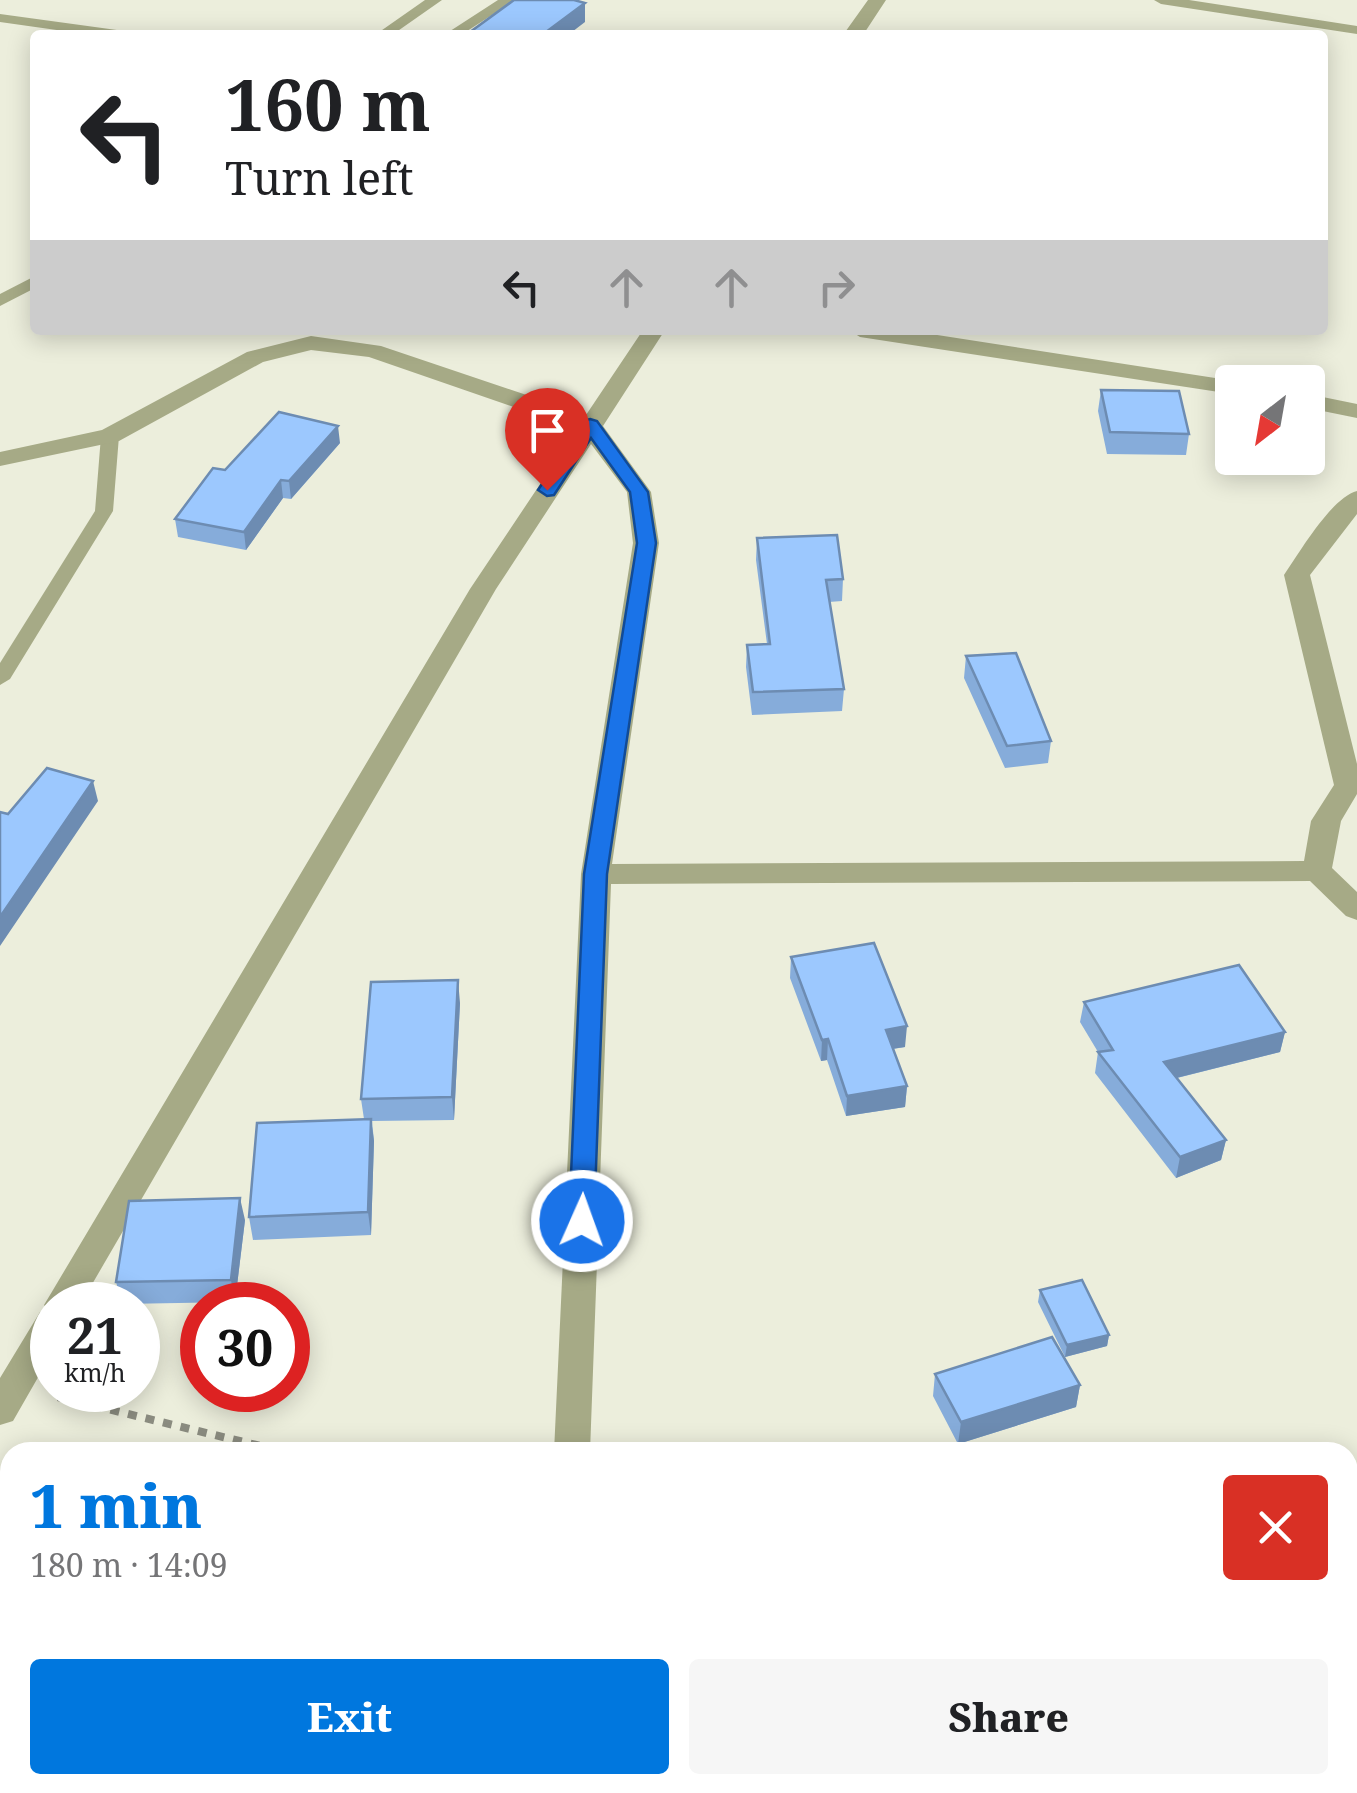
<!DOCTYPE html>
<meta charset="utf-8">
<style>
:root{--surface:#fff;--page:#f6f6f6;--text:#202124;--muted:#757577;--accent:#0077de}
body{margin:0;font-family:"Noto Serif",serif;background:var(--page);color:var(--text);height:100vh;display:flex;flex-direction:column;font-size:38px;white-space:nowrap}
*{box-sizing:border-box;margin:0}
p{font-size:32px;color:var(--muted)}
.icon{flex:none;width:55px;height:55px;fill:none;stroke:currentColor;stroke-width:2;stroke-linecap:round;stroke-linejoin:round}
.map{position:relative;flex:1;overflow:hidden}
.drawer{position:absolute;left:0px;top:1442px;width:1358px;height:352px;display:flex;flex-direction:column;background:var(--surface);border-radius:30px 30px 0 0;box-shadow:0 5px 25px #0003}
.drawer>*{flex:none}
.hud{position:absolute;left:30px;top:30px;width:1298px;height:305px;border-radius:10px;box-shadow:0 5px 25px #0003;background:#fff;color:var(--text);overflow:hidden}
.needle{width:65px;rotate:211deg}
.fabs{position:absolute;left:1215px;top:365px;display:grid;gap:20px}
.fabs a{display:grid;place-items:center;width:110px;height:110px;border-radius:10px;background:var(--surface);box-shadow:0 5px 25px #0003;font-size:50px}
.speed{position:absolute;left:30px;top:1282px;display:flex;gap:20px;font-size:50px;font-weight:700;text-align:center}
.speed>*{display:grid;place-content:center;width:130px;height:130px;border-radius:50%;background:var(--surface);box-shadow:0 5px 25px #0003;line-height:1}
.speed small{font-size:25px;font-weight:400}
.speed .limit{border:15px solid #d22;background:#fff;color:#111}
.pin{position:absolute;display:grid;place-items:center;width:85px;height:85px;color:#fff;margin:-102px -42px;border-radius:50% 50% 50% 0;rotate:-45deg;box-shadow:0 0 10px #0007}
.pin .icon{rotate:45deg}
.me{position:absolute;width:110px;margin:-55px;rotate:2deg;stroke-linejoin:round;filter:drop-shadow(0 0 8px #0008)}
.turn{display:flex;align-items:center;gap:35px;height:210px;padding:0 30px;font-size:45px}
.turn .icon{width:130px;height:130px;stroke-width:2.5}
.turn b{display:block;font-size:70px;line-height:85px}
.lanes{display:flex;align-items:center;height:95px;padding:0 30px;background:#0003;justify-content:center;gap:50px;direction:ltr}
.lanes .off{opacity:.35}
.round{display:grid;place-items:center;flex:none;width:105px;height:105px;border-radius:10px;background:var(--page)}
.summary{display:flex;align-items:center;justify-content:space-between;height:170px;padding:0 30px}
h1{font-size:60px;font-weight:800;line-height:75px;color:var(--accent)}
.button{display:flex;gap:20px;margin-top:auto;padding:20px 30px}
.button a{flex:1;height:115px;border-radius:10px;background:var(--accent);color:#fff;font-size:40px;font-weight:800;line-height:115px;text-align:center}
.button a+a{background:var(--page);color:var(--text)}
.map>svg:first-child{display:block}
.lines{fill:none;stroke-linecap:round;stroke-linejoin:round}
.path{stroke:#8b8c80;stroke-width:8;stroke-dasharray:9 9;stroke-linecap:butt}
.lane{fill:#a6aa86;fill-rule:evenodd}
.street{fill:#a6aa86;fill-rule:evenodd}
.wall{fill:#86acda}
.shaded-wall{fill:#6d8cb2}
.building{fill:#9cc8fe;stroke:#6d8cb2;stroke-width:2.5}
.route{fill:#1a73e8;stroke:#114b97;stroke-width:2.5}
</style>
<div class="map">
<svg width="1357" height="1793" viewBox="0 0 1357 1793">
<rect width="100%" height="100%" fill="#eceedc"/>
<g class="lines">
<path class="path" d="M 58,1397 L 285,1452"/>
<path class="lane" d="M 425,0 L 442,0 L 392,35 L 375,35 Z
M 498,0 L 515,0 L 461,35 L 444,35 Z
M 1154,0 L 1189,0 L 1357,26 L 1357,34 L 1161,4 Z
M 0,14 L 124,31 L 131,35 L 92,35 L 0,22 Z
M 35,276 L 35,288 L 0,306 L 0,294 Z
M 110,431 L 119,436 L 113,511 L 10,679 L 0,685 L 0,663 L 95,511 L 101,436 Z"/>
<path class="street" d="M 868,0 L 886,0 L 863,35 L 843,35 Z
M 643,330 L 665,330 L 603,426 L 651,492 L 659,543 L 612,864 L 1304,861 L 1311,821 L 1334,785 L 1284,575 C 1300,552 1331,498 1357,491 L 1357,514 L 1310,575 L 1357,764 L 1357,794 L 1341,821 L 1332,868 L 1357,892 L 1357,920 L 1346,916 L 1310,881 L 611,884 L 590,1452 L 554,1452 L 581,874 L 633,543 L 627,492 L 591,444 L 496,589 L 80,1305 L 52,1305 L 52,1353 L 13,1421 L 0,1425 L 0,1378 L 40,1312 L 47,1309 L 44,1305 L 50,1295 L 470,589 L 577,429 L 369,357 L 311,350 L 263,362 L 119,441 L 0,466 L 0,452 L 102,430 L 247,352 L 311,336 L 381,346 L 586,415 Z
M 849,330 L 905,330 L 1241,382 L 1232,382 L 1232,394 L 860,337 Z
M 1308,394 L 1357,404 L 1357,418 L 1308,408 Z
M 586,1785 L 628,1785 L 629,1793 L 587,1793 Z"/>
</g>
<path class="wall" d="M 1101,390 L 1189,434 L 1186,455 L 1107,454 L 1098,411 Z
M 340,443 L 291,499 L 283,498 L 246,550 L 178,537 L 175,519 L 225,470 Z
M 757,538 L 843,579 L 842,601 L 829,602 L 844,689 L 842,711 L 752,715 L 746,667 L 747,645 L 767,644 L 756,560 Z
M 966,656 L 1051,741 L 1048,763 L 1005,768 L 964,678 Z
M 791,957 L 905,1047 L 893,1049 L 907,1086 L 905,1107 L 846,1116 L 827,1060 L 821,1061 L 790,978 Z
M 1084,1002 L 1285,1032 L 1280,1052 L 1177,1078 L 1226,1140 L 1221,1160 L 1176,1178 L 1095,1073 L 1098,1052 L 1080,1022 Z
M 460,1003 L 454,1120 L 372,1121 L 374,1141 L 371,1235 L 253,1240 L 249,1217 L 364,1119 L 361,1099 Z
M 245,1220 L 235,1302 L 122,1304 L 116,1282 Z
M 1040,1290 L 1109,1335 L 1107,1346 L 1065,1357 L 1038,1302 Z
M 935,1374 L 1080,1385 L 1076,1407 L 958,1444 L 933,1396 Z
M 1348,1585 L 1357,1761 L 1348,1766 Z
M 754,1785 L 995,1785 L 998,1793 L 757,1793 Z"/>
<path class="shaded-wall" d="M 585,3 L 585,22 L 568,35 L 542,35 Z
M 338,426 L 340,443 L 291,499 L 289,481 Z
M 281,480 L 283,498 L 246,550 L 244,532 Z
M 93,781 L 98,801 L 0,946 L 0,917 Z
M 458,980 L 460,1003 L 454,1120 L 452,1097 Z
M 907,1026 L 905,1047 L 884,1050 L 886,1030 Z
M 1285,1032 L 1280,1052 L 1160,1082 L 1164,1062 Z
M 828,1039 L 827,1060 L 821,1061 L 822,1040 Z
M 907,1086 L 905,1107 L 846,1116 L 847,1096 Z
M 371,1119 L 374,1141 L 371,1235 L 368,1212 Z
M 1226,1140 L 1221,1160 L 1176,1178 L 1180,1157 Z
M 240,1198 L 245,1220 L 235,1302 L 231,1280 Z
M 1109,1335 L 1107,1346 L 1065,1357 L 1067,1345 Z
M 1080,1385 L 1076,1407 L 958,1444 L 961,1422 Z
M 1357,1744 L 1357,1761 L 1348,1766 L 1355,1745 Z
M 186,1785 L 201,1785 L 197,1793 L 182,1793 Z"/>
<path class="building" d="M 514,0 L 574,0 L 585,3 L 542,35 L 466,35 Z
M 1101,390 L 1179,391 L 1189,434 L 1110,432 Z
M 279,412 L 338,426 L 289,481 L 281,480 L 244,532 L 175,519 L 213,468 L 225,470 Z
M 837,535 L 843,579 L 826,580 L 844,689 L 753,692 L 747,645 L 770,644 L 757,538 Z
M 1016,653 L 1051,741 L 1007,746 L 966,656 Z
M 47,768 L 93,781 L 0,917 L 0,812 L 8,814 Z
M 874,943 L 907,1026 L 886,1030 L 907,1086 L 847,1096 L 828,1039 L 822,1040 L 791,957 Z
M 1239,965 L 1285,1032 L 1164,1062 L 1226,1140 L 1180,1157 L 1098,1052 L 1113,1050 L 1084,1002 Z
M 458,980 L 452,1097 L 361,1099 L 371,982 Z
M 371,1119 L 368,1212 L 249,1217 L 257,1123 Z
M 240,1198 L 231,1280 L 116,1282 L 129,1201 Z
M 1082,1280 L 1109,1335 L 1067,1345 L 1040,1290 Z
M 1052,1337 L 1080,1385 L 961,1422 L 935,1374 Z
M 1357,1581 L 1357,1744 L 1355,1745 L 1348,1734 L 1348,1585 Z
M 10,1774 L 10,1785 L 186,1785 L 182,1793 L 0,1793 L 0,1789 Z
M 765,1785 L 995,1785 L 998,1793 L 768,1793 Z"/>
<path class="route" d="M 590,419 L 597,421 L 648,492 L 656,543 L 607,874 L 594,1221 L 591,1228 L 572,1228 L 569,1221 L 584,874 L 637,543 L 630,492 L 591,438 L 554,495 L 547,496 L 538,490 L 584,421 Z"/>
</svg>
<div class="fabs">
<a><svg class="needle" viewBox="-14 -14 28 28"><path d="M0-13l5 13h-10z" fill="#e53935"/><path d="M0 13l5-13h-10z" fill="#757577"/></svg></a>
</div>
<div class="speed"><div>21<small>km/h</small></div><div class="limit">30</div></div>
<div class="pin" style="left:547px;top:490px;background:#d93025"><svg class="icon" aria-label="arrive" viewBox="0 0 24 24"><path d="M6 21V4h12l-3 4 3 4H6"/></svg></div>
<svg class="me" style="left:582px;top:1221px" viewBox="-20 -20 40 40"><circle r="17" fill="#1a73e8" stroke="#fff" stroke-width="3"/><path d="M0-11L8 9 0 5-8 9z" fill="#fff"/></svg>
<div class="hud">
<div class="turn"><svg class="icon" aria-label="left" viewBox="0 0 24 24"><path d="M17 20v-9H6M10 6l-5 5 5 5"/></svg><div><b>160 m</b>Turn left</div></div>
<div class="lanes"><svg class="icon" aria-label="left" viewBox="0 0 24 24"><path d="M17 20v-9H6M10 6l-5 5 5 5"/></svg><svg class="icon off" aria-label="ahead" viewBox="0 0 24 24"><path d="M12 20V5M6 11l6-6 6 6"/></svg><svg class="icon off" aria-label="ahead" viewBox="0 0 24 24"><path d="M12 20V5M6 11l6-6 6 6"/></svg><svg class="icon off" aria-label="right" viewBox="0 0 24 24"><path d="M7 20v-9h11M14 6l5 5-5 5"/></svg></div>
</div>
<section class="drawer">
<div class="summary"><div><h1>1 min</h1><p>180 m · 14:09</p></div><a class="round" style="background:#d93025;color:#fff"><svg class="icon" aria-label="close" viewBox="0 0 24 24"><path d="M6 6l12 12M18 6L6 18"/></svg></a></div>
<div class="button"><a>Exit</a><a>Share</a></div>
</section>
</div>
